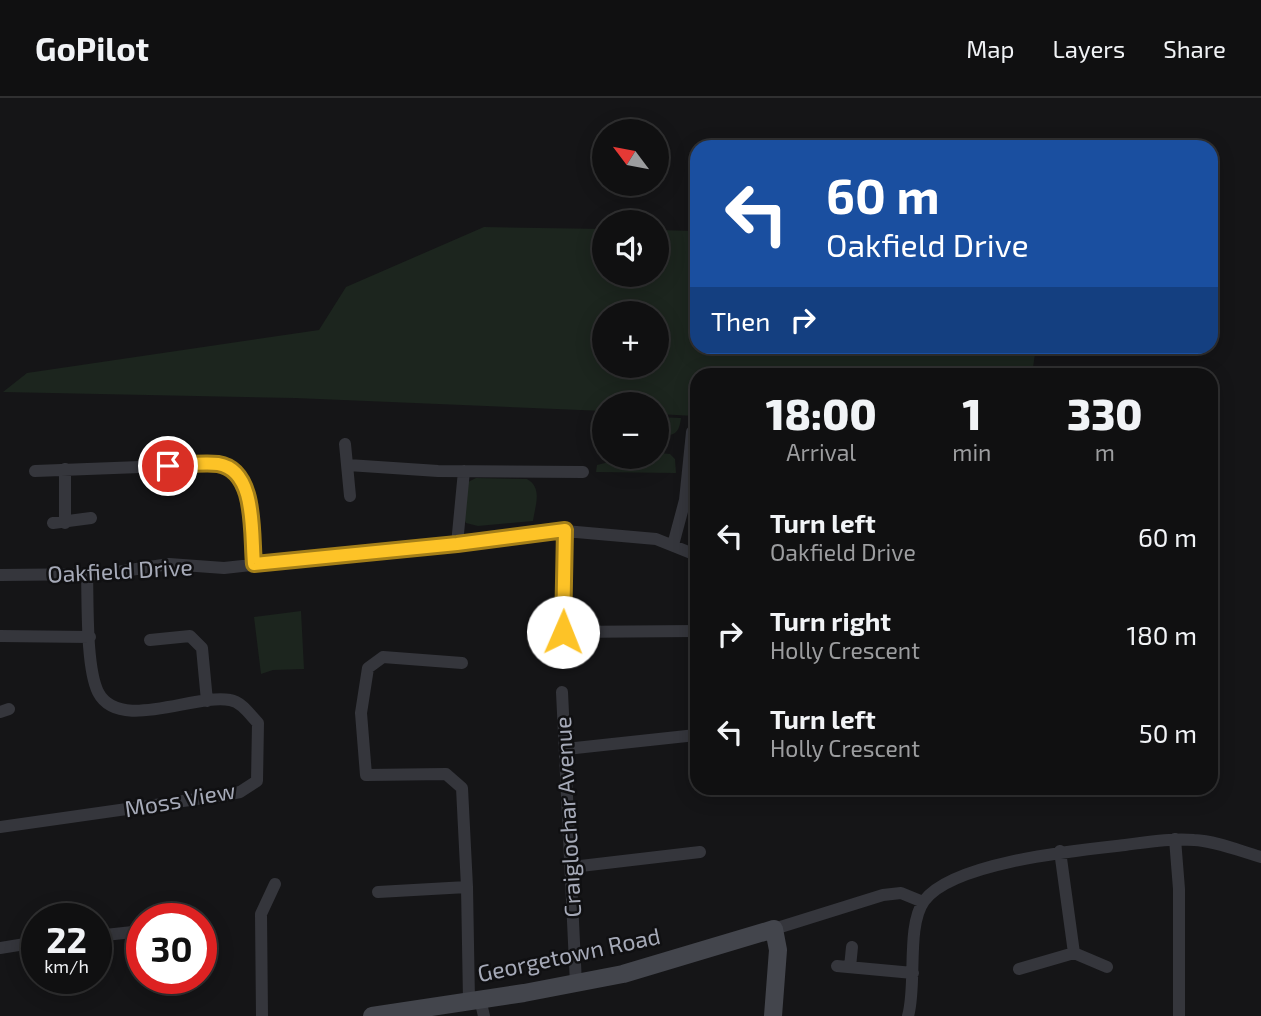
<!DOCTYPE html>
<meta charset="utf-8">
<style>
:root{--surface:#101011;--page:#19191a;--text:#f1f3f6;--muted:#9c9d9f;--line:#303031}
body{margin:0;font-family:"Exo 2",sans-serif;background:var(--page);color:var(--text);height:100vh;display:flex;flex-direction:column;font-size:26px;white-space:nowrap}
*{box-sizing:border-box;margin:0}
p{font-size:23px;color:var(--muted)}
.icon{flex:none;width:38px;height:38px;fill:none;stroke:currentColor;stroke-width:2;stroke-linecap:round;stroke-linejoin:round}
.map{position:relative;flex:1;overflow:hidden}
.details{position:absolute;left:690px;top:270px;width:528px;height:427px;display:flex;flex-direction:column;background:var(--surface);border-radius:21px;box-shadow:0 4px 18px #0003,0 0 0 2px var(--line)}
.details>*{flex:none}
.top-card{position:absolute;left:690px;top:42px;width:528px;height:214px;border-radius:21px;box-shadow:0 4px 18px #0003,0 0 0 2px var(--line);background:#1a4fa0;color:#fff;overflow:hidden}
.needle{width:46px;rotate:302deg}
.controls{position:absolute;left:592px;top:21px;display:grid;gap:14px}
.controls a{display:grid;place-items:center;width:77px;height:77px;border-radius:50%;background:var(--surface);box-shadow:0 4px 18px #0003,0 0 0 2px var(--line);font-size:35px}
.speed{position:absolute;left:21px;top:805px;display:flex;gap:14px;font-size:35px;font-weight:700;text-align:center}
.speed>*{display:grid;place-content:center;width:91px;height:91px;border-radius:50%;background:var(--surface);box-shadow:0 4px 18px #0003,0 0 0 2px var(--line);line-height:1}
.speed small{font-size:18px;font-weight:400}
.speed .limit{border:10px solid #d22;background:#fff;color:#111}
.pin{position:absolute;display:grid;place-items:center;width:60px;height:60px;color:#fff;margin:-30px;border:4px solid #fff;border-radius:50%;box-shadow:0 2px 7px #0007}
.me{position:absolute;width:77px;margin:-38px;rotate:1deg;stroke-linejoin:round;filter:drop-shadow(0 0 5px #0008)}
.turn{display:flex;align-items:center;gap:24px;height:147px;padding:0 21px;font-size:32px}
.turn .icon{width:91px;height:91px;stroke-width:2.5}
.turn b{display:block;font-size:49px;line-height:60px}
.then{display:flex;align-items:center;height:66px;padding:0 21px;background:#0003;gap:14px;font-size:26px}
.eta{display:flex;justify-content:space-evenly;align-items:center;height:119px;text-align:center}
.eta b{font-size:42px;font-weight:800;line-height:49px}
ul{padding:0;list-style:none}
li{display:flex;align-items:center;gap:21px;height:98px;padding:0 21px}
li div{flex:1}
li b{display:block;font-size:26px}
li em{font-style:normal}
header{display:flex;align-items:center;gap:42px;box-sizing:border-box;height:98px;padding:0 35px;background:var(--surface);border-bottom:2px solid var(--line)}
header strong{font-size:33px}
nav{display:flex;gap:38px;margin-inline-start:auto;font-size:24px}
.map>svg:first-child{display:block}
.green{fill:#1c251e;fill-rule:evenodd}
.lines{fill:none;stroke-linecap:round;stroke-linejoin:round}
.street{stroke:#35363c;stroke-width:12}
.secondary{stroke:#43454c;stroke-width:18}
.route-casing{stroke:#a47f19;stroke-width:18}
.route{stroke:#fdc327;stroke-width:12}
.labels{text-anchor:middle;stroke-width:5;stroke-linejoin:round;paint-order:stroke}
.street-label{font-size:23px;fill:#a6aab8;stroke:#101012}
</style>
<header>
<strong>GoPilot</strong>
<nav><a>Map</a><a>Layers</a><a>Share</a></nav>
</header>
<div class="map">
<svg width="1261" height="918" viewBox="0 0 1261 918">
<rect width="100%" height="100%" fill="#151517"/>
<path class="green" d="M 484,129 L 604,131 L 604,177 L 656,177 L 656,132 L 696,133 L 696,248 L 1036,249 L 1032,276 L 696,276 L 696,318 L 656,316 L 656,306 L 604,306 L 604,313 L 295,300 L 3,294 L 27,275 L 319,232 L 346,189 ZM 604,215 L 656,215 L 656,268 L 604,268 Z
M 656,319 L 681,320 C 679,336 674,338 660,337 L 660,355 L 670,356 L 675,361 L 676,375 L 596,374 L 597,367 L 617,362 L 618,359 L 656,359 Z
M 476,380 L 527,381 C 543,390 535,408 533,423 L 478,428 L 466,425 L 464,421 L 466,385 Z
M 301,513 L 304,571 L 273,572 L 261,576 L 254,519 Z"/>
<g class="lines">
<path class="street" d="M 345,346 L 350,398
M 348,367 L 438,373 L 583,374
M 65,371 L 65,425
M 35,373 L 219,366 L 239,377 L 248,392 L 254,466
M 53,425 L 91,420
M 457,446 L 464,373
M 673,447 L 685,402 L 692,334
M 0,477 L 104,476 L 169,466 L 224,470 L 565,433 L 656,441 L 696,457
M 563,534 L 696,533
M 0,538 L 90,539
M 150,542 L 190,538 L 202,550 L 207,603
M 562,559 L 565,433
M 462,565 L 383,559 L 368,570 L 361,615 L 366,677 L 446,676 L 462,690 L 467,789 L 469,903
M 562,594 L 576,886
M 0,614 L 9,611
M 566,651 L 696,637
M 0,729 L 225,697 L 240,694 L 257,683 L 258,625 C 250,617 242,604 230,602 C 195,595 119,635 98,594 C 86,569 88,506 87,477
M 1175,741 L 1179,791 L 1179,918
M 1060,753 L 1074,855
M 572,769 L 700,754
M 378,794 L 467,789
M 774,831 L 883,797 L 901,795 L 923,804
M 96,838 L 142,833
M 0,850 L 37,844
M 837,868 L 913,875
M 850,869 L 852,849
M 1019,871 L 1074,855 L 1107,869
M 480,901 L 484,918
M 262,918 L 261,816 L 275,786
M 908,918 C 917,887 906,828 924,803 C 952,764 1079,752 1125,747 C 1148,744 1171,740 1194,742 C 1216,743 1240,753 1261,759"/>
<path class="secondary" d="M 372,918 L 524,895 L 623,876 L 774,831 L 778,852 L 773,918"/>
</g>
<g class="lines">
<defs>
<path id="route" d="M 168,368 C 184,367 202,364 218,366 C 257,372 251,436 254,466 L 457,446 L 565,432 L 563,534"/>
</defs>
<use href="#route" class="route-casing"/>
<use href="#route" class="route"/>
</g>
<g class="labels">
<g class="street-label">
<text transform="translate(120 473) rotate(-3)" y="8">Oakfield Drive</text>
<text transform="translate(180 702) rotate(-10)" y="8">Moss View</text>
<text transform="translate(568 719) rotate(-93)" y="8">Craiglochar Avenue</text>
<text transform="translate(569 857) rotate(-12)" y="8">Georgetown Road</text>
</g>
</g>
</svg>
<div class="controls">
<a><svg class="needle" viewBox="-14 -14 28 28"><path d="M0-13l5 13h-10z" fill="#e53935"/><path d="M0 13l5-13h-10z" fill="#9c9d9f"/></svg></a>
<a><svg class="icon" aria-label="sound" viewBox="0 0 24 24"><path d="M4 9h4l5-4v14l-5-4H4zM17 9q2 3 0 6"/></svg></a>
<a>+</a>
<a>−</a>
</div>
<div class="speed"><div>22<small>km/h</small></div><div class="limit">30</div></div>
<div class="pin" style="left:168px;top:368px;background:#d93025"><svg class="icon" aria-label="arrive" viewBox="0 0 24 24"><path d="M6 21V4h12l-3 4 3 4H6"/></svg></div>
<svg class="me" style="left:563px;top:534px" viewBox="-20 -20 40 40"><circle r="19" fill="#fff"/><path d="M0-13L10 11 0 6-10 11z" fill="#fdc327"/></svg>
<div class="top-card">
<div class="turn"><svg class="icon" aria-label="left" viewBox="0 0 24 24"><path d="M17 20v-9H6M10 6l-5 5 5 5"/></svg><div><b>60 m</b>Oakfield Drive</div></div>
<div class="then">Then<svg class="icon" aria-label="right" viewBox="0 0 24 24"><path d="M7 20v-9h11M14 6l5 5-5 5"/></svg></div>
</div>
<section class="details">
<div class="eta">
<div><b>18:00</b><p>Arrival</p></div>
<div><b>1</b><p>min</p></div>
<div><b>330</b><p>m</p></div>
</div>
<ul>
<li><svg class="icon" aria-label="left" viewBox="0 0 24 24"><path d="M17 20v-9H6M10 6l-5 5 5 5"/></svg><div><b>Turn left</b><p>Oakfield Drive</p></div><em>60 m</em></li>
<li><svg class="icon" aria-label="right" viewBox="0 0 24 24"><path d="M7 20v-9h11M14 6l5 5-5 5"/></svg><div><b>Turn right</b><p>Holly Crescent</p></div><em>180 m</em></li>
<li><svg class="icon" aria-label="left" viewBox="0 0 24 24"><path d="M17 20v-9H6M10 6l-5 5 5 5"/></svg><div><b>Turn left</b><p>Holly Crescent</p></div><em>50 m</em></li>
</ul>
</section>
</div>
